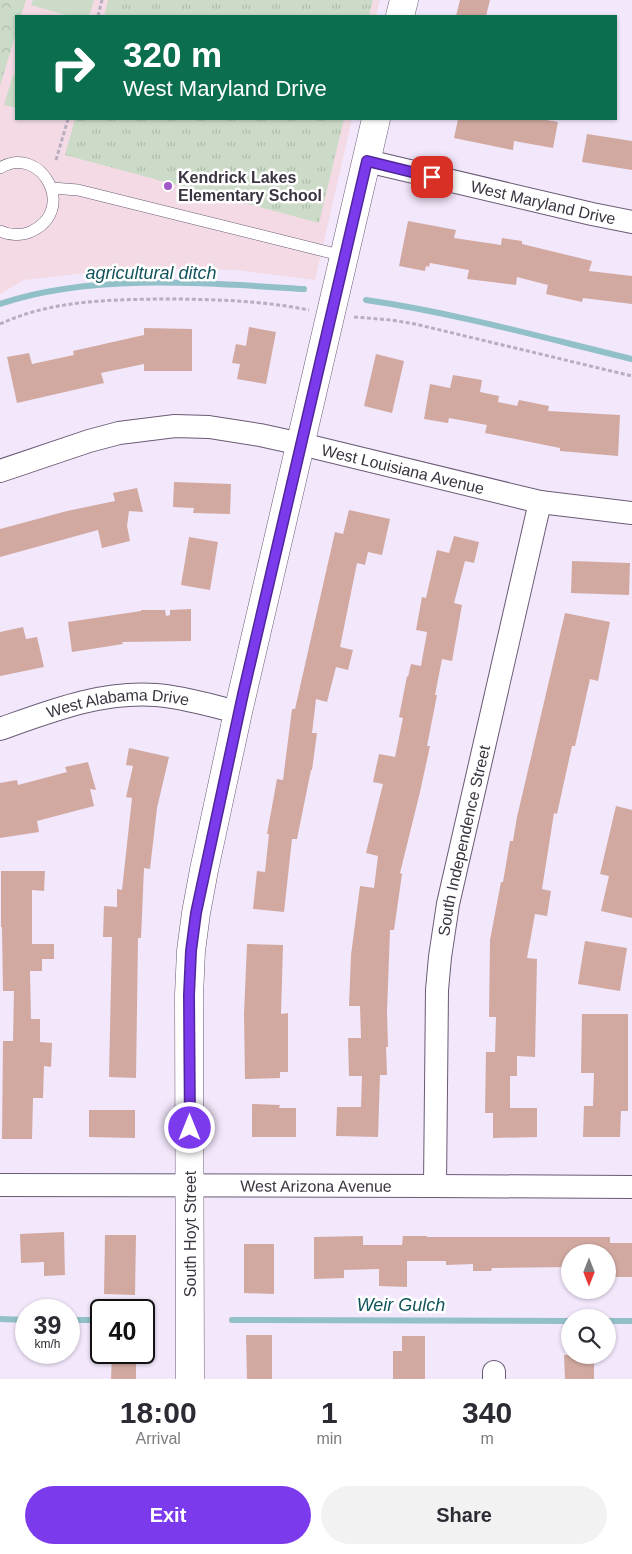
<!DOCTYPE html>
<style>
:root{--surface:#fff;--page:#f2f2f3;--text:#2b2b33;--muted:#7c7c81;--accent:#7c3aed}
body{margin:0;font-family:Arial,sans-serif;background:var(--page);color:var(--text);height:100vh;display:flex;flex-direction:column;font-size:19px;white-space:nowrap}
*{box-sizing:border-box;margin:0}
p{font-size:16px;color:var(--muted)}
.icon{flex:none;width:28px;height:28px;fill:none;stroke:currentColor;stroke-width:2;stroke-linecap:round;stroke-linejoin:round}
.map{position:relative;height:1379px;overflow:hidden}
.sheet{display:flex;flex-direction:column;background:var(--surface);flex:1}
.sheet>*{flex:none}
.hud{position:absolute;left:15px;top:15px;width:602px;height:105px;border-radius:0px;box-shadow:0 1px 4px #0004;background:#0b6e4f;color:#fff;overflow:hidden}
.needle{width:32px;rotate:180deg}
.buttons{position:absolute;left:561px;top:1244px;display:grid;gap:10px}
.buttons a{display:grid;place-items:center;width:55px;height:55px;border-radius:50%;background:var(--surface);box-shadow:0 1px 4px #0004;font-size:25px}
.speed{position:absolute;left:15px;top:1299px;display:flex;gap:10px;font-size:25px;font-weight:700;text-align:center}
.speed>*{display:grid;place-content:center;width:65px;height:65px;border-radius:50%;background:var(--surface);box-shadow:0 1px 4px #0004;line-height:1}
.speed small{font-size:12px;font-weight:400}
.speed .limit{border:2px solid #111;border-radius:8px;background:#fff;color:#111}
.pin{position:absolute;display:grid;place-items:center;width:42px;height:42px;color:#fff;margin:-21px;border-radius:10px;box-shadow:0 2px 8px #0006}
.me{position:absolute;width:55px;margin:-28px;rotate:0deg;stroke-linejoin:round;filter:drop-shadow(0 0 4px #0008)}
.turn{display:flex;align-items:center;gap:18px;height:105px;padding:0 25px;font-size:22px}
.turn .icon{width:65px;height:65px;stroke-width:2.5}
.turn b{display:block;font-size:35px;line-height:42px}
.eta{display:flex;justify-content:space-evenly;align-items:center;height:85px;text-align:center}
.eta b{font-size:30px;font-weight:800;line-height:35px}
.button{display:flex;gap:10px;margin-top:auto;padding:10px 25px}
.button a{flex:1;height:58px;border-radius:30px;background:var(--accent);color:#fff;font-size:20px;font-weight:800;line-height:58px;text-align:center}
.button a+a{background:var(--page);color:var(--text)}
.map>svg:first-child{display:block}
.education{fill:#f3dae4}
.grass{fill:url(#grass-tufts)}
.park{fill:url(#park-crowns)}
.garden{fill:#ccdbc8}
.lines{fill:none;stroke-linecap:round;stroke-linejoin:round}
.stream{stroke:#92c0c8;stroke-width:6}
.building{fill:#d1a9a1}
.service-casing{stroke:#6a5a76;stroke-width:12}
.minor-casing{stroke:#6a5a76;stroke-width:24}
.tertiary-casing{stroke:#6a5a76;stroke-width:29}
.path{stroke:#b8aec0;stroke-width:3;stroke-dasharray:4 2.5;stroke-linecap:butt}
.service{stroke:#fff;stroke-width:11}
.minor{stroke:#fff;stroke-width:22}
.tertiary{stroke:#fff;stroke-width:28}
.route-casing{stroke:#51269a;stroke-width:12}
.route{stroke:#7c3aed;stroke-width:9}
.poi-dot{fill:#a256c9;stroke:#fff;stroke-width:2}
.labels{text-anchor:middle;stroke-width:5;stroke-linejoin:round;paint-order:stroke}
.poi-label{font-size:16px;font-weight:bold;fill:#3b3441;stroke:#fff;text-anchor:start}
.street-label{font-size:16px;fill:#3b3441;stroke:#fff}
.water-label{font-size:18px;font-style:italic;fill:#12545d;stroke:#fff}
</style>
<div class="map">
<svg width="632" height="1379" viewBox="0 0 632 1379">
<defs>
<pattern id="grass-tufts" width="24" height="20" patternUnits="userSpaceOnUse" patternTransform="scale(1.25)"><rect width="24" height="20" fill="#ccdbc8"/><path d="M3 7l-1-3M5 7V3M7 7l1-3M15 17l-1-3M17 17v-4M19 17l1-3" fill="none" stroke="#b0bdad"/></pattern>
<pattern id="park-crowns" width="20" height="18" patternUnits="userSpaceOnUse" patternTransform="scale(1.25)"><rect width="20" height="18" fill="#ccdbc8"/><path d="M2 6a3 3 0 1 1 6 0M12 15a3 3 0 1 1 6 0" fill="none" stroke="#b0bdad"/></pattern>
</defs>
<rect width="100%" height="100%" fill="#f2e7fb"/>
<path class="education" d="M 0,0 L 380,0 L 376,16 L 16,16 L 16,119 L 352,119 L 315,280 L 237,270 L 131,268 L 24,280 L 0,294 Z"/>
<path class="grass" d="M 108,0 L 373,0 L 369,16 L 104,16 Z
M 75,119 L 344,119 L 319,223 L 65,155 Z"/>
<path class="park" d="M 0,0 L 26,0 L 21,16 L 16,16 L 16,33 L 0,86 Z"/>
<path class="garden" d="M 33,0 L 94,0 L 89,16 L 69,16 L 31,5 Z
M 13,75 L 16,76 L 16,108 L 4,105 Z"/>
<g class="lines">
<path class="stream" d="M 366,300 C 456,313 544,338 632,359
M 0,304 C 91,273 209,283 304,289
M 0,1319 L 26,1320
M 69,1320 L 101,1320
M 144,1320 L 149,1320
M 232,1320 L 570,1321
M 608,1321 L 632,1321"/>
</g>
<path class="building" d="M 460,0 L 490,0 L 486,16 L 456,16 Z
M 458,119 L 541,119 L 558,122 L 553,148 L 514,141 L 513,150 L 454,138 Z
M 587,134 L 632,141 L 632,170 L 582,162 Z
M 408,221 L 456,230 L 454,238 L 501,245 L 502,238 L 522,241 L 522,244 L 592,261 L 589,271 L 632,276 L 632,304 L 583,298 L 582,302 L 546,294 L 548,285 L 517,277 L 516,285 L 467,279 L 469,270 L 430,263 L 429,267 L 426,266 L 425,271 L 399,266 Z
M 249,327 L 276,332 L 266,384 L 237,379 L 240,364 L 232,363 L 236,344 L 246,346 Z
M 144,328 L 192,329 L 192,371 L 144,371 L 144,364 L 101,373 L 104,383 L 17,403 L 7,357 L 29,353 L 32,364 L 74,355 L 73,351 L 144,335 Z
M 376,354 L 404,361 L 392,413 L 364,406 Z
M 453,375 L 482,380 L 480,392 L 499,396 L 498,402 L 517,406 L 519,400 L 549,406 L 548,411 L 620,415 L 618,456 L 560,451 L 560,448 L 485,433 L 487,425 L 449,418 L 448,423 L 424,419 L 430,384 L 450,388 Z
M 174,482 L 231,484 L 230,514 L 193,513 L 194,508 L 173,507 Z
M 137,488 L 143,512 L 129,511 L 127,526 L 130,541 L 102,548 L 98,530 L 0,557 L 0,529 L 67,511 L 115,501 L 113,493 Z
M 349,510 L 390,519 L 382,555 L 368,552 L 365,565 L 357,563 L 340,647 L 353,650 L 348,670 L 336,667 L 327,702 L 316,699 L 312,733 L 317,733 L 312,770 L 311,770 L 297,839 L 292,839 L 284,912 L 253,909 L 257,871 L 265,872 L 269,834 L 267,834 L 277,779 L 283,780 L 292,709 L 295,709 L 335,532 L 343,534 Z
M 454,536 L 479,542 L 474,563 L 465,561 L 454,603 L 462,605 L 452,661 L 442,659 L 435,695 L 437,695 L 427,746 L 430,746 L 420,792 L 400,873 L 402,874 L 394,930 L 390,930 L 387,1012 L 388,1047 L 386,1047 L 387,1075 L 380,1075 L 378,1137 L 336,1136 L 337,1107 L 361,1107 L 362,1076 L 349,1076 L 348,1038 L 361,1038 L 360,1006 L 349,1006 L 351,955 L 360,886 L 374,888 L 378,856 L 366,853 L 383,784 L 373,782 L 379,754 L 395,757 L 403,718 L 399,717 L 407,676 L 408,677 L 411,664 L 421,666 L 427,632 L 416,630 L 422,597 L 426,598 L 437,550 L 449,553 Z
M 189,537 L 218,542 L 210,590 L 181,585 Z
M 572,561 L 630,563 L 629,595 L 571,593 Z
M 191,609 L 191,641 L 122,642 L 123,644 L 72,652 L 68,622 L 141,611 L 141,610 L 165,610 L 166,616 L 170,615 L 170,610 Z
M 565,613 L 610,622 L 598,681 L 590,679 L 575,746 L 572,746 L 557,814 L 554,813 L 542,889 L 551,891 L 547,916 L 535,914 L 527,958 L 537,959 L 535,1057 L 517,1056 L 517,1076 L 510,1076 L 510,1108 L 537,1108 L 537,1137 L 493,1138 L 493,1113 L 485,1113 L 486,1052 L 495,1052 L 496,1017 L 489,1017 L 490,940 L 501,882 L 503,882 L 510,841 L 513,841 L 517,817 Z
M 23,627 L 26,639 L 37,637 L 44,667 L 0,676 L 0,632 Z
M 129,748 L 169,757 L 157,808 L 150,869 L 144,868 L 141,938 L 138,938 L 136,1078 L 109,1077 L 112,937 L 103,937 L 104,906 L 117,907 L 117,889 L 122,890 L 132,798 L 126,797 L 133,766 L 126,765 Z
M 88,762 L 96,790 L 90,789 L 94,806 L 37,821 L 39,832 L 0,838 L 0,783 L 17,780 L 18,785 L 67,772 L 65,767 Z
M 616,806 L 632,810 L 632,918 L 601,911 L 609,876 L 600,874 Z
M 1,871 L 45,871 L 44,891 L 32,890 L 32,944 L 54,944 L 54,959 L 42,959 L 42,971 L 30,971 L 31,1019 L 40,1019 L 40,1042 L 52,1043 L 51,1067 L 44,1066 L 43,1098 L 33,1098 L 32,1139 L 2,1139 L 3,1041 L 13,1041 L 14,991 L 3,991 L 2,927 L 1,927 Z
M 585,941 L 627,948 L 620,991 L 578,984 Z
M 247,944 L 283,945 L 281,1014 L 288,1013 L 288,1072 L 280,1072 L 280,1078 L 245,1079 L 244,1014 Z
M 582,1014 L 628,1014 L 628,1111 L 621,1111 L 620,1137 L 583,1137 L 584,1106 L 593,1106 L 594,1073 L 581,1073 Z
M 252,1104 L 280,1105 L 279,1108 L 296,1108 L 296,1137 L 252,1137 Z
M 89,1110 L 135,1110 L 135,1138 L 89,1137 Z
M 64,1232 L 65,1275 L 44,1276 L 44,1262 L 21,1263 L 20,1234 Z
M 105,1235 L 136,1235 L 135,1295 L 104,1294 Z
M 363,1236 L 363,1245 L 402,1245 L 403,1236 L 427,1236 L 427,1237 L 610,1237 L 610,1243 L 632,1243 L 632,1277 L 608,1277 L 608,1252 L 570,1252 L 570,1267 L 492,1268 L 491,1271 L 473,1271 L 473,1264 L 446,1265 L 446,1261 L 407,1261 L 407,1287 L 379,1286 L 379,1269 L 344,1270 L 344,1278 L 314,1279 L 314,1237 Z
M 244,1244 L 274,1244 L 274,1294 L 244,1293 Z
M 246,1335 L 272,1335 L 272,1379 L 247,1379 Z
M 402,1336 L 425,1336 L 425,1379 L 393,1379 L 393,1351 L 402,1351 Z
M 112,1352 L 136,1352 L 136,1379 L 111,1379 Z
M 564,1355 L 594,1355 L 594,1379 L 565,1379 Z"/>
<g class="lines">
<defs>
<path id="service" d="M 0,168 C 41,143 79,211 30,232 C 21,236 9,235 0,231
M 52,188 L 78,190 L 344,256"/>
<g id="minor">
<path id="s1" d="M 367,161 L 592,214 L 632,222"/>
<path id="s2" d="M 0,471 L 89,441 L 119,433 L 175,426 L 209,427 L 260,435 L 301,444 L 540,502 L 632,513"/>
<path id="s3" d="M 0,729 C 51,711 101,691 156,695 C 184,697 212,706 238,712"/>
<path id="s4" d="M 0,1185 L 435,1186 L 632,1187"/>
<path id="s5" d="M 435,1186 L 437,990 L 440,957 L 448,904 L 540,502"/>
<path d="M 494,1379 L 494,1372"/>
</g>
<path id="tertiary" d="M 400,16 L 404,0
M 190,1379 L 189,995 L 191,951 L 196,913 L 204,870 L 238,712 L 376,119"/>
</defs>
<use href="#service" class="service-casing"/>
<use href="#minor" class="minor-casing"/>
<use href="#tertiary" class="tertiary-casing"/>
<path class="path" d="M 98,16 L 102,0
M 56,160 L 68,119
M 354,317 L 391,320 L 415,324 L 632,376
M 0,324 C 50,301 103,300 157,299 C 208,299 259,300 309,310"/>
<use href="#service" class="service"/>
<use href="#minor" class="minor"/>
<use href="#tertiary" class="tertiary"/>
</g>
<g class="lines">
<defs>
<path id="route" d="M 190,1128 L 189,995 L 191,951 L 196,913 L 243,694 L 367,161 L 432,177"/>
</defs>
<use href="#route" class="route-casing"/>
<use href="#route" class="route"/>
</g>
<circle class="poi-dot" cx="168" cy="186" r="5"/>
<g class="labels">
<g class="poi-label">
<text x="178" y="183">Kendrick Lakes<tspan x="178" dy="18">Elementary School</tspan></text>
</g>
<g class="street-label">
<text dy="6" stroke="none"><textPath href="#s1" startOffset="181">West Maryland Drive</textPath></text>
<text dy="6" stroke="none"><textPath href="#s2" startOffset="414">West Louisiana Avenue</textPath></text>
<text dy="6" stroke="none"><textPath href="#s3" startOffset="122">West Alabama Drive</textPath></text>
<text dy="6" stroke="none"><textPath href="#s5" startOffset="348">South Independence Street</textPath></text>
<text dy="6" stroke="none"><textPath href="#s4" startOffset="316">West Arizona Avenue</textPath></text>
<text transform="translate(190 1234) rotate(-90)" y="6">South Hoyt Street</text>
</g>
<g class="water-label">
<text x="151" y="279">agricultural ditch</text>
<text x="401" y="1311">Weir Gulch</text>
</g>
</g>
</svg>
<div class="buttons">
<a><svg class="needle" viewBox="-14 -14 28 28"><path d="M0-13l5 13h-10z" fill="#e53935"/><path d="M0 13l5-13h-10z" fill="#7c7c81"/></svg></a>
<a><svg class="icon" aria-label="search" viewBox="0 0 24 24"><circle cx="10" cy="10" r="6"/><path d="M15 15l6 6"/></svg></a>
</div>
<div class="speed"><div>39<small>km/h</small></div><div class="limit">40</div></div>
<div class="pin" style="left:432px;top:177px;background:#d93025"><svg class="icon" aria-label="arrive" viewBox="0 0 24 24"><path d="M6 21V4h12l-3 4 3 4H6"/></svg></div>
<svg class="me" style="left:190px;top:1128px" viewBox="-20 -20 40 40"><circle r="17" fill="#7c3aed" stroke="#fff" stroke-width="3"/><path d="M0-11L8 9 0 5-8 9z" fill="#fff"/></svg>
<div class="hud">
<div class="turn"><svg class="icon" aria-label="right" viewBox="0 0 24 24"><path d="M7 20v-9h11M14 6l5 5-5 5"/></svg><div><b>320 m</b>West Maryland Drive</div></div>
</div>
</div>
<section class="sheet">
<div class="eta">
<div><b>18:00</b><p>Arrival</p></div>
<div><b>1</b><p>min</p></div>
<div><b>340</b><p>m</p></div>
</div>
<div class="button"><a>Exit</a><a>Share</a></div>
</section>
